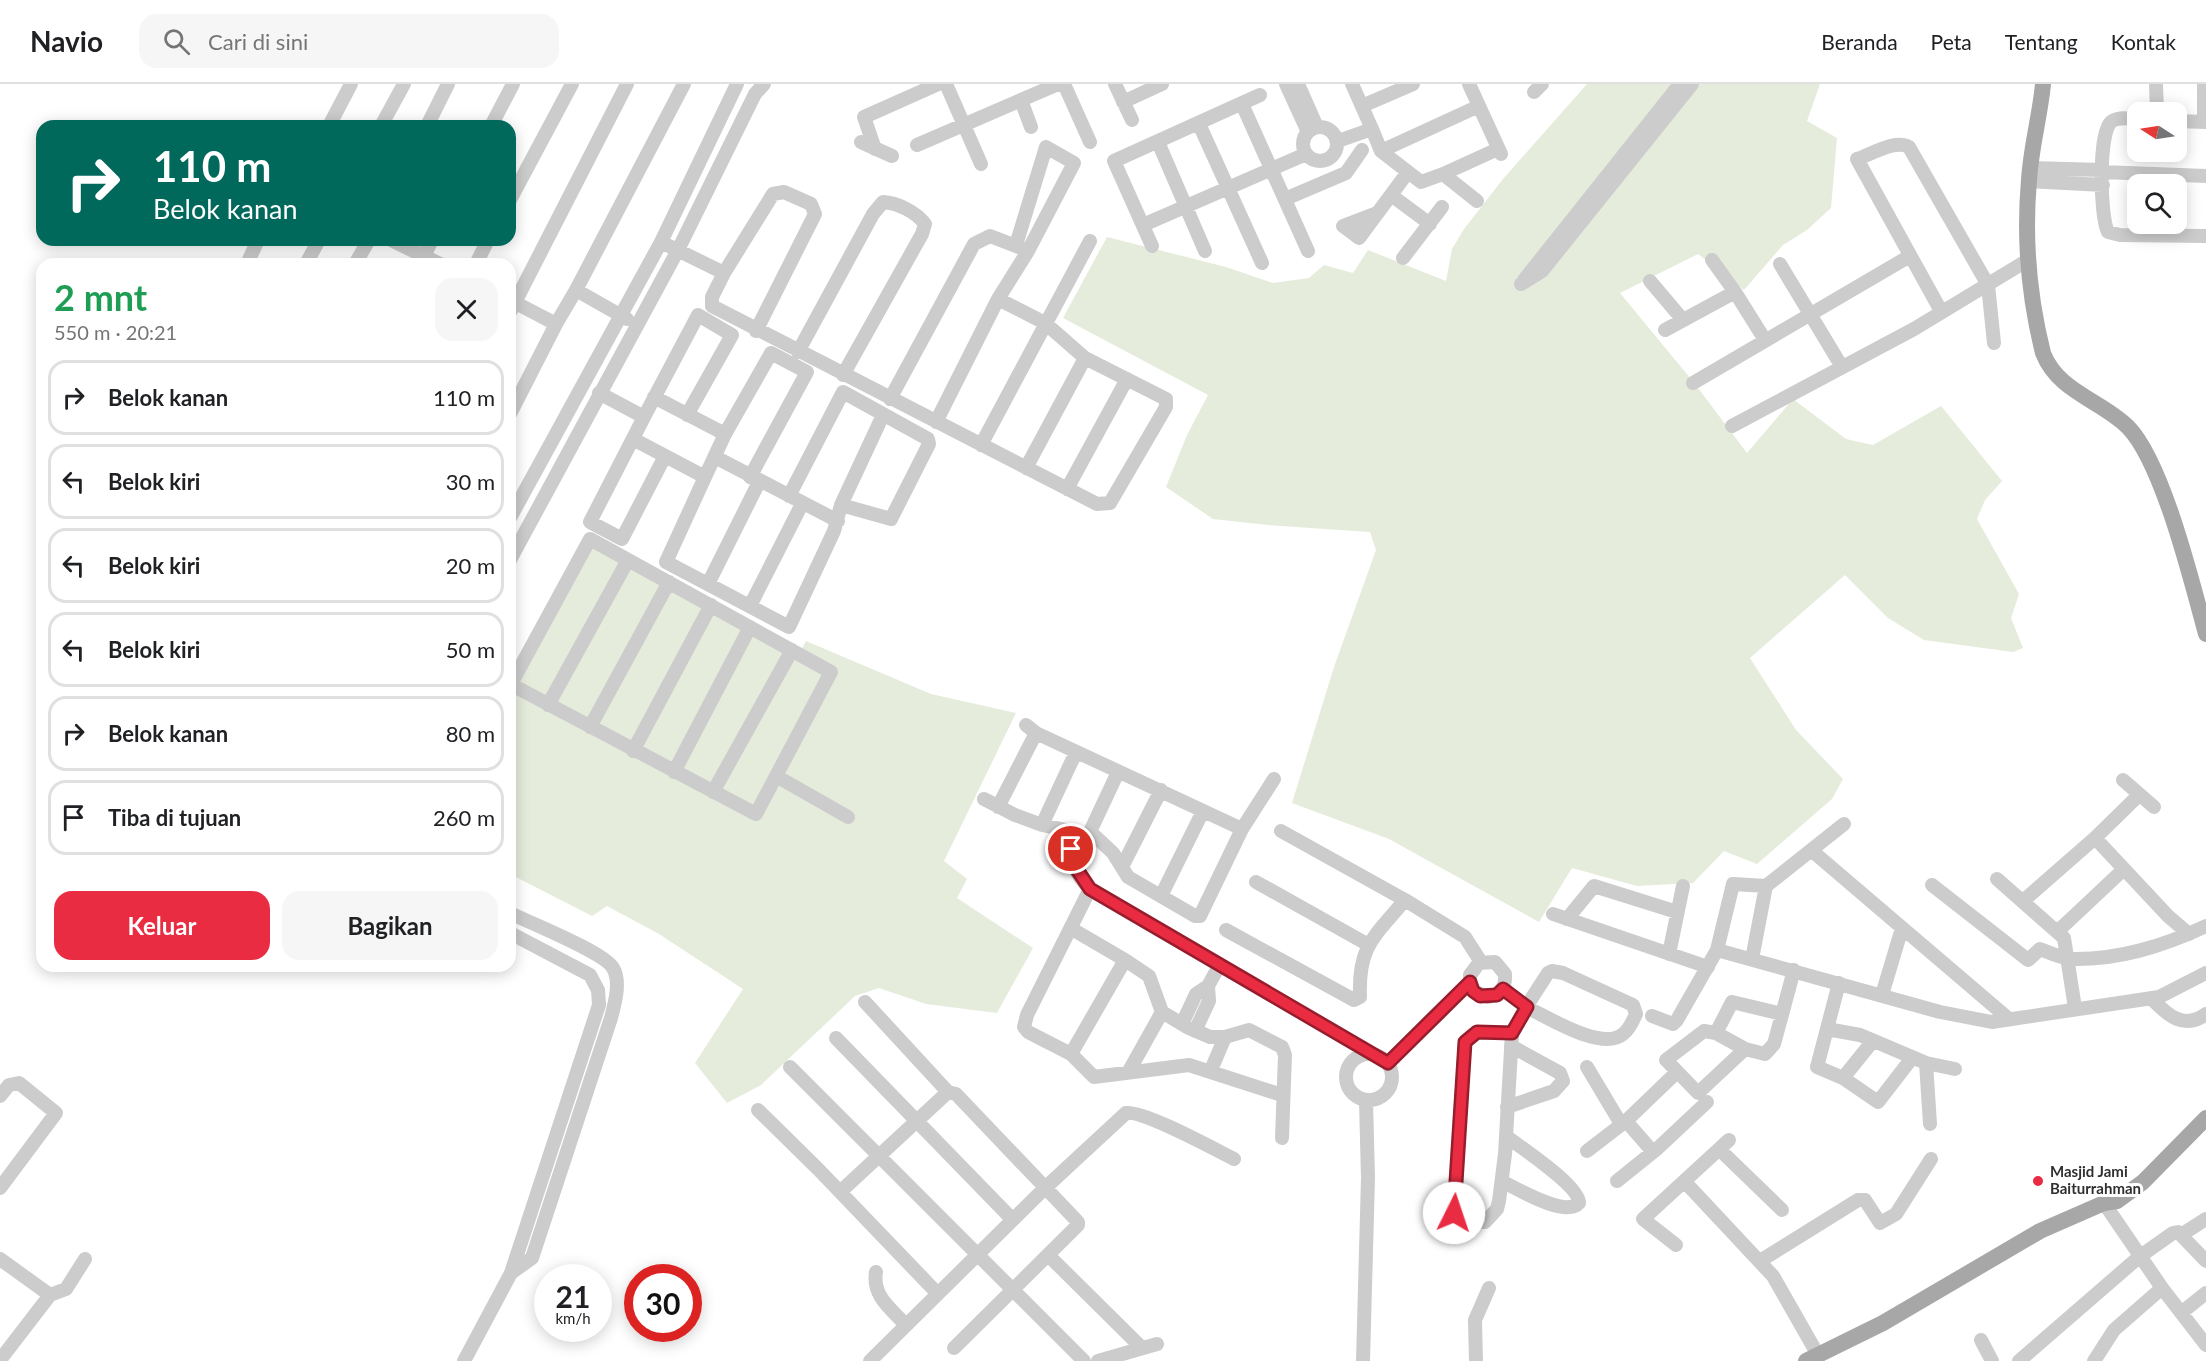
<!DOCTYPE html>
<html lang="id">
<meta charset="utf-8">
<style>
:root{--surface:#fff;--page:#f6f6f6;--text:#202124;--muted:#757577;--line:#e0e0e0;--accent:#ea2c43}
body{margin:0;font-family:Lato,sans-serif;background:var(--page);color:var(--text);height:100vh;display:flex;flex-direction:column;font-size:22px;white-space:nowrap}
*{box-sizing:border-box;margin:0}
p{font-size:20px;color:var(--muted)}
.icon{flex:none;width:33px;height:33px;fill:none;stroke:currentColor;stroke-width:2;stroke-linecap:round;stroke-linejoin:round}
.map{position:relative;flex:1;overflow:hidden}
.sheet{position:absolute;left:36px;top:174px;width:480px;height:714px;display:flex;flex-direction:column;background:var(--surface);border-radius:18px;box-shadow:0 3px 15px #0003}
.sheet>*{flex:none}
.top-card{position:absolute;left:36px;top:36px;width:480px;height:126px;border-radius:18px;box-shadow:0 3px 15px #0003;background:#00695c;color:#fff;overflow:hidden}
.needle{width:39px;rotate:282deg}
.tools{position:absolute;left:2127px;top:18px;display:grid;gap:12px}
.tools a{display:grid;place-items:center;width:60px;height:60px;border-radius:12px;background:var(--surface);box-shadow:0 3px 15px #0003;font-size:30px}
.speed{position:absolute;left:534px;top:1180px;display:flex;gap:12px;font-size:30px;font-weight:700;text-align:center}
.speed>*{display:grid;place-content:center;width:78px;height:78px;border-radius:50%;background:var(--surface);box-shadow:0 3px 15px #0003;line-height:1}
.speed small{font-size:15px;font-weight:400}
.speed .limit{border:9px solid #d22;background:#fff;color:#111}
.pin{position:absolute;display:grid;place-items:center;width:51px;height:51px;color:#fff;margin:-26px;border:3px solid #fff;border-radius:50%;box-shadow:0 2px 6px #0007}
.me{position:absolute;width:66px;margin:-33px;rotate:4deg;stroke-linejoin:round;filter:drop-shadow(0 0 4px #0008)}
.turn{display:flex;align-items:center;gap:21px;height:126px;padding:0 18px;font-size:27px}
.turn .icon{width:78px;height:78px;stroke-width:2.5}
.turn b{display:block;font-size:42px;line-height:51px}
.round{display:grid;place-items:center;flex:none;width:63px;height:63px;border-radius:18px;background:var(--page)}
.summary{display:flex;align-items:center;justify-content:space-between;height:102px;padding:0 18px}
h1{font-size:36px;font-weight:700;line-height:45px;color:#1e9e55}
.primary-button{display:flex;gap:12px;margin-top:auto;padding:12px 18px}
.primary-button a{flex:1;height:69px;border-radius:18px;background:var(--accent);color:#fff;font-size:24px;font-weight:700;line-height:69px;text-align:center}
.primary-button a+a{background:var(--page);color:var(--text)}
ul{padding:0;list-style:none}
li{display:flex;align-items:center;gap:18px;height:75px;margin:0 12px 9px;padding:0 6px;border:3px solid var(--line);border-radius:18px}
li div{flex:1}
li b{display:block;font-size:22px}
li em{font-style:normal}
header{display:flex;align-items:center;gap:36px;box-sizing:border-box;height:84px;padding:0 30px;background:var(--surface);border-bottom:2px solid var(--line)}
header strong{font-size:28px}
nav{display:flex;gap:33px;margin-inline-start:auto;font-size:21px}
.search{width:420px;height:54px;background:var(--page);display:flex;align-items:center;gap:15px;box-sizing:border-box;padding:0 21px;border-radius:18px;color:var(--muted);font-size:22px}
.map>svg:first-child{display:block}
.green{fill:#e5ecdc}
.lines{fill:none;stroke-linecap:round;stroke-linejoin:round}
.minor{stroke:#ccc;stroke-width:14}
.major{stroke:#a7a7a7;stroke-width:16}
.route-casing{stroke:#981d2c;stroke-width:15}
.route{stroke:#ea2c43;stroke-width:10}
.poi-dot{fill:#ea2c43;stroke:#fff;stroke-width:2}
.labels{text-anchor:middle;stroke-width:6;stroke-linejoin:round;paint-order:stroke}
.poi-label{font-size:15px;font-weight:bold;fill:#2f2f2f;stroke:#fff;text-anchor:start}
</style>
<header>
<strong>Navio</strong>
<div class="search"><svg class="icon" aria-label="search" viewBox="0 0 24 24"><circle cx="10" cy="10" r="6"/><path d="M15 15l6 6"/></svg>Cari di sini</div>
<nav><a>Beranda</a><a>Peta</a><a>Tentang</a><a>Kontak</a></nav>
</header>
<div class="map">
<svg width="2206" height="1277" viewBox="0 0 2206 1277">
<rect width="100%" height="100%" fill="#fff"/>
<path class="green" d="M 1587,0 L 1820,0 L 1807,37 L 1837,54 L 1831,124 L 1807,146 L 1783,161 L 1744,206 L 1698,170 L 1620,209 L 1695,300 L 1747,369 L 1793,315 L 1846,355 L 1873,361 L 1941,322 L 2002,397 L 1985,416 L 1977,435 L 2019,510 L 2011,534 L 2023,564 L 2013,568 L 1924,556 L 1888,534 L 1845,491 L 1750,574 L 1796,646 L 1843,695 L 1832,715 L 1757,780 L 1724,767 L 1693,799 L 1637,802 L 1572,784 L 1539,838 L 1389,755 L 1292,719 L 1334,583 L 1376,466 L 1370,448 L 1268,441 L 1213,435 L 1166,403 L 1187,351 L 1208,311 L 1063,234 L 1107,153 L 1226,183 L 1273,199 L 1309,194 L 1324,181 L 1353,189 L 1368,166 L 1446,197 L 1452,165 L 1464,145 L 1503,95 Z
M 586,459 L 796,576 L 806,557 L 931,610 L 1016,629 L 944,777 L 967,795 L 957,814 L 1033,864 L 997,929 L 926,920 L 879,904 L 855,912 L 761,1001 L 727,1019 L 695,979 L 743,905 L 659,850 L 607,822 L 592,832 L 510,790 L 510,597 Z"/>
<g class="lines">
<path class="minor" d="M 946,0 L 981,80
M 1064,0 L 1090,58
M 1115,0 L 1132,36
M 1286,0 L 1308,48
M 1298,0 L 1317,43
M 1469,0 L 1501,70
M 2156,0 L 2157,28
M 1534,8 L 1542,0
M 1021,16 L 1031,43
M 1123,18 L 1162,0
M 1242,20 L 1308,167
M 1362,22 L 1413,0
M 2138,35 C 2129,35 2118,32 2111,38 C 2098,50 2100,133 2108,148 L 2120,151 L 2206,152
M 2176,37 L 2206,38
M 2204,37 L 2204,0
M 1199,40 L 1262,179
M 329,42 L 351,0
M 381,42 L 404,0
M 427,42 L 448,0
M 491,42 L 513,0
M1303 60a17 17 0 1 1 34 0a17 17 0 1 1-34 0Z
M 1372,45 L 1381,67 L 1421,98 L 1443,90 L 1477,117
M 1338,57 L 1372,45 L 1352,0
M 861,58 L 892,72
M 1158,58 L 1205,167
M 917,61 L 1058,0
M 875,65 L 864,33 L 938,0
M 1381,67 L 1479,22
M 2030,84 L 2102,86
M 2102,88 L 2206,92
M 1443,90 L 1498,65
M 2028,97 L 2103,101
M 1391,111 L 1430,140
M 1285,115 L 1346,89 L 1362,66
M 510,116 L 572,0
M 1377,129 L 1343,142 L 1359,154 L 1408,88
M 1143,141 L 1306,70
M 391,156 L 440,180
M 661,158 L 724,189 L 712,213 L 712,222 L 1097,420 L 1110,419 L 1166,323 L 1166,315 L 1085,274 L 1045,239 L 998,215
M 1152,162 L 1114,77 L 1260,11
M 1403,174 L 1442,123
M 1712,176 L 1735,208
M 421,178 L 432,156
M 247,180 L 258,156
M 306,180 L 319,156
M 355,180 L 369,156
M 476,180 L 488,156
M 1780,180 L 1842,283
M 724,189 L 773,110 L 784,108 L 811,120 L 815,130 L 756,247
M 1524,196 L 1680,0
M 1650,197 L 1683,236
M 1521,200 L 1542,187 L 1692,0
M 576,206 L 684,0
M 510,216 L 556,240 L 576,206 L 627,235
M 1941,227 L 1857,75 C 1872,70 1895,55 1909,63 L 1988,201 L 1994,259
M 510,228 L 627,0
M 1665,246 L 1735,208 L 1765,256
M 798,268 L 873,130 L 883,118 C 898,119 916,128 925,140 L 922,150 L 843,291
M 1693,299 L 1910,172
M 599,309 L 644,333 L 698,231 L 732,251 L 687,331
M 654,313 L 725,350
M 890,315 L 974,160 L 990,152 L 1024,165
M 510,330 L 556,240
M 644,333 L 590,438 L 622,455 L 665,372
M 936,338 L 998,215 L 1028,167 L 1074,79 L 1046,63 L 1016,161
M 1732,342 L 1914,245 L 2028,176
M 633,355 L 705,393 L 725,350 L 771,269 L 807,288 L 750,393
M 981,361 L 1090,157
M 715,373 L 838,437
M 1026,384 L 1085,274
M 705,393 L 666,478 L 789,543 L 834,447 L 841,421 L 891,435 L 929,360 L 928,355 L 843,308 L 789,412
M 1067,405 L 1127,295
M 841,421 L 883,331
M 510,434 L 661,158 L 737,0
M 510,476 L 678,166 L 755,10 L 764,0
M 708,500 L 759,398
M 750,522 L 802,420
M 510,600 L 756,730 L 831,588 L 590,455 L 511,600
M 548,621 L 628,476
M 1026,641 L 1036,649 L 1242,745
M 590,643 L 669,498
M 633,667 L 711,521
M 674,688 L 750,543
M 776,692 L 848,733
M 1274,695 L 1242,745 L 1200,832 L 1195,832 L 1128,793 L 1113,769 L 1096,753 C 1088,752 1083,752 1077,758 C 1062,771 1079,794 1090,805 L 1372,970
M 2123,696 L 2154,723
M 713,708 L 792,566
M 984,715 L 1015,731 L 1042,741 L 1076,668
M 998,723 L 1036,649
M 1042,741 L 1066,746 L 1080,755
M 1088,752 L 1118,688
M 2095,754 L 2168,832 L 2189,850
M 1811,766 L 2009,935
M 1122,783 L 1161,706
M 1997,795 L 2064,854 L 2075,924
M 1256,798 L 1367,860
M 1932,801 L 2028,876 L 2040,865 C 2050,869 2061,874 2071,875 C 2119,876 2163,862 2206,842
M 1090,805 L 1027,931 L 1024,943 L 1028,948 L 1071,970 L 1094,993 L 1189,981 L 1282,1011
M 1161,812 L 1203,727
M 1405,816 L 1465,853 L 1481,878
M 2023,817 L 2095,754 L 2139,711
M 510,829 C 530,839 604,868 613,884 C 621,897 615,919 611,934 L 532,1174 L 511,1189
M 1553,830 L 1708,883
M 1567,835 L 1594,802 L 1677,828
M 1226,846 L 1354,916 L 1360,913 C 1358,862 1374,853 1405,816 L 1281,747
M 2058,847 L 2124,785
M 1717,866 L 1940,928 L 1992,938 L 2159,913 L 2206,889
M 1669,870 L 1683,802
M 1752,875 L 1766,802
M 1125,876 L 1149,892 L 1162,928 L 1187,943 L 1210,953 L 1225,953 L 1249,946 L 1282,963 L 1285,971 L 1282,1054
M 1552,887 L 1563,889 L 1633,921 L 1636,930 C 1633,937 1629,946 1623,950 C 1602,968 1548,933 1526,923 L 1548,889 Z
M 1839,899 L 1817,983 L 1843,994 L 1878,1018 L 1912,974
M 1503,905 L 1526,923 L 1512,949 L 1505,1070 L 1499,1117 L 1497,1125 L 1485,1138 L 1465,1136 L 1455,1131 L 1454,1126 L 1465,958 L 1477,948 L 1512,949
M 1882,911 L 1902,844
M 2151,914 C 2168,932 2184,946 2206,930
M 865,918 L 948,1008 L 956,1010 L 1078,1138 L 1078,1141 L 954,1264
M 1652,932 L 1673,940 L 1677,936 L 1717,866 L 1733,800 L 1766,802 L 1844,740
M 1182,940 L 1196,910 L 1208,902 L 1219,882
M 1827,945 L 1860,951 L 1926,979 L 1930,1040
M 1195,947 L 1209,917 L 1208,902
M 1716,949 L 1745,965 L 1765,970 L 1774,960 L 1794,886
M 836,954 L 1012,1135
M 1745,965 L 1698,1009 L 1666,976 L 1704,947 L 1716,949 L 1732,918 L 1782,930
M1346 993a23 23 0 1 1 46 0a23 23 0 1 1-46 0Z
M 1071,970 L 1125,876 L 1072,845
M 1388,979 L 1470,898 L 1470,891 L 1479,879 L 1495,878 L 1505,890 C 1506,903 1501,910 1488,913 L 1473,907 L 1470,898
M 1926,979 L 1955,985
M 790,983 L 1084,1277
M 1587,983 L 1621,1040
M 1211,986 L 1225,953
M 1129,987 L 1162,928
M 1843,994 L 1872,958
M 0,1012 L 9,1001 L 19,999 L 56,1029 L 0,1104
M 1507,1023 L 1554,1007 L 1563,997 L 1560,989 L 1511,962
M 758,1026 L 818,1085 L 938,1210
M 1719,1065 L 1782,1126
M 1587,1067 L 1626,1037
M 1653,1068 L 1626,1037 L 1677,988
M 1617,1097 L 1658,1064 L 1707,1018
M 1503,1098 C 1518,1105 1565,1134 1579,1119 C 1580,1102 1520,1063 1506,1052
M 1685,1098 L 1773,1192 L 1818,1271
M 840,1108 L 948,1008
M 2181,1151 L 2206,1135
M 1676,1161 L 1643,1135 L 1729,1056
M 1049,1172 L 1142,1264
M 0,1175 L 50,1211 L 0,1276
M 1760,1177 L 1858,1116 L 1865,1116 L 1880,1139 L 1896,1130 L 1931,1075
M 876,1188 C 872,1212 891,1225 906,1241
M 2162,1204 L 2206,1261
M 50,1211 L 66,1205 L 85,1175
M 2181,1229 L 2206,1209
M 1981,1256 L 1992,1277
M 464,1277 L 511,1189 L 599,921 L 598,906 L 590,891 L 510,849
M 870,1277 L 1045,1104 L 1126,1029 C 1143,1026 1214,1065 1234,1075
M 1098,1277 L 1157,1260
M 1363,1277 L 1368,1094 L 1366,1017
M 1476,1277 L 1475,1236 L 1489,1204
M 2019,1277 L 2139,1173 L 2173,1149 L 2178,1148 L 2206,1177
M 2094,1277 L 2114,1246 L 2162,1204 L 2104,1119"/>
<path class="major" d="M 2043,0 C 2040,32 2031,63 2029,96 C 2024,153 2029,213 2043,269 C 2058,308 2101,316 2128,343 C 2163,379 2192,499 2206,550
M 1806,1277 L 1883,1239 L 2040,1147 L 2104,1119 L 2117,1117 L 2143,1098 L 2206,1034"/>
</g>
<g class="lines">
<defs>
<path id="route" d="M 1071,765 L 1072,778 L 1090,805 L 1388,979 L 1470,898 L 1473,907 L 1480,912 L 1497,911 L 1503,905 L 1527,923 L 1512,949 L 1477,948 L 1465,958 L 1454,1129"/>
</defs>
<use href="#route" class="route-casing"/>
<use href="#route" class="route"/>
</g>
<circle class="poi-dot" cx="2038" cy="1097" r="6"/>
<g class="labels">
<g class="poi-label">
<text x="2050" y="1093">Masjid Jami<tspan x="2050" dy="17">Baiturrahman</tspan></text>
</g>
</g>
</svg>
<div class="tools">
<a><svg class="needle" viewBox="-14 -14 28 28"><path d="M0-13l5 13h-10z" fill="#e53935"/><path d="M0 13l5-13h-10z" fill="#757577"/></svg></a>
<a><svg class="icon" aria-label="search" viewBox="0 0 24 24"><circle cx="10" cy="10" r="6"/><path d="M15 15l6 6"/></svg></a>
</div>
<div class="speed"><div>21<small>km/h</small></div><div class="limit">30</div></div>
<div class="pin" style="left:1071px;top:765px;background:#d93025"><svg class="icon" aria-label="arrive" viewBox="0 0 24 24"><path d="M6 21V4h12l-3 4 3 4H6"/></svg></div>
<svg class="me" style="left:1454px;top:1129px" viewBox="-20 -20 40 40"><circle r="19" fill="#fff"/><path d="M0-13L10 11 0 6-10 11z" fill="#ea2c43"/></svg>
<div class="top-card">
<div class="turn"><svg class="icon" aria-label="right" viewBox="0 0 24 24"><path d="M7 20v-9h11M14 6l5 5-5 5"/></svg><div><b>110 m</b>Belok kanan</div></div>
</div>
<section class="sheet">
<div class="summary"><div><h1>2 mnt</h1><p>550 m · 20:21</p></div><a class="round"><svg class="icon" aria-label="close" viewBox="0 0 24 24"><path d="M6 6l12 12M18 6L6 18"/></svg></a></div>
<ul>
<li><svg class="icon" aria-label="right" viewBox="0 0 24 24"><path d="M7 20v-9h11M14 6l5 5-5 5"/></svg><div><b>Belok kanan</b></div><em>110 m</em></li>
<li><svg class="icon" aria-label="left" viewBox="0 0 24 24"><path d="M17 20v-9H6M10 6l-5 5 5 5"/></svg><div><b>Belok kiri</b></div><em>30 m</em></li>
<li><svg class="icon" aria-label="left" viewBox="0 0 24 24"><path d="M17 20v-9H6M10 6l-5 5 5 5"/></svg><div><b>Belok kiri</b></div><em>20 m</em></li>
<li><svg class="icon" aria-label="left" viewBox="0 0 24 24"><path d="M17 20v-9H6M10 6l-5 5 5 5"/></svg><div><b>Belok kiri</b></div><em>50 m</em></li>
<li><svg class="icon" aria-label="right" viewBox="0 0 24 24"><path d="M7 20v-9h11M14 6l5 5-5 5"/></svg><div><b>Belok kanan</b></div><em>80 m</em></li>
<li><svg class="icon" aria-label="arrive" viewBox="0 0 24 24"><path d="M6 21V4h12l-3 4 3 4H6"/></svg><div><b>Tiba di tujuan</b></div><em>260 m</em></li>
</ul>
<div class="primary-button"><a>Keluar</a><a>Bagikan</a></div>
</section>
</div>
